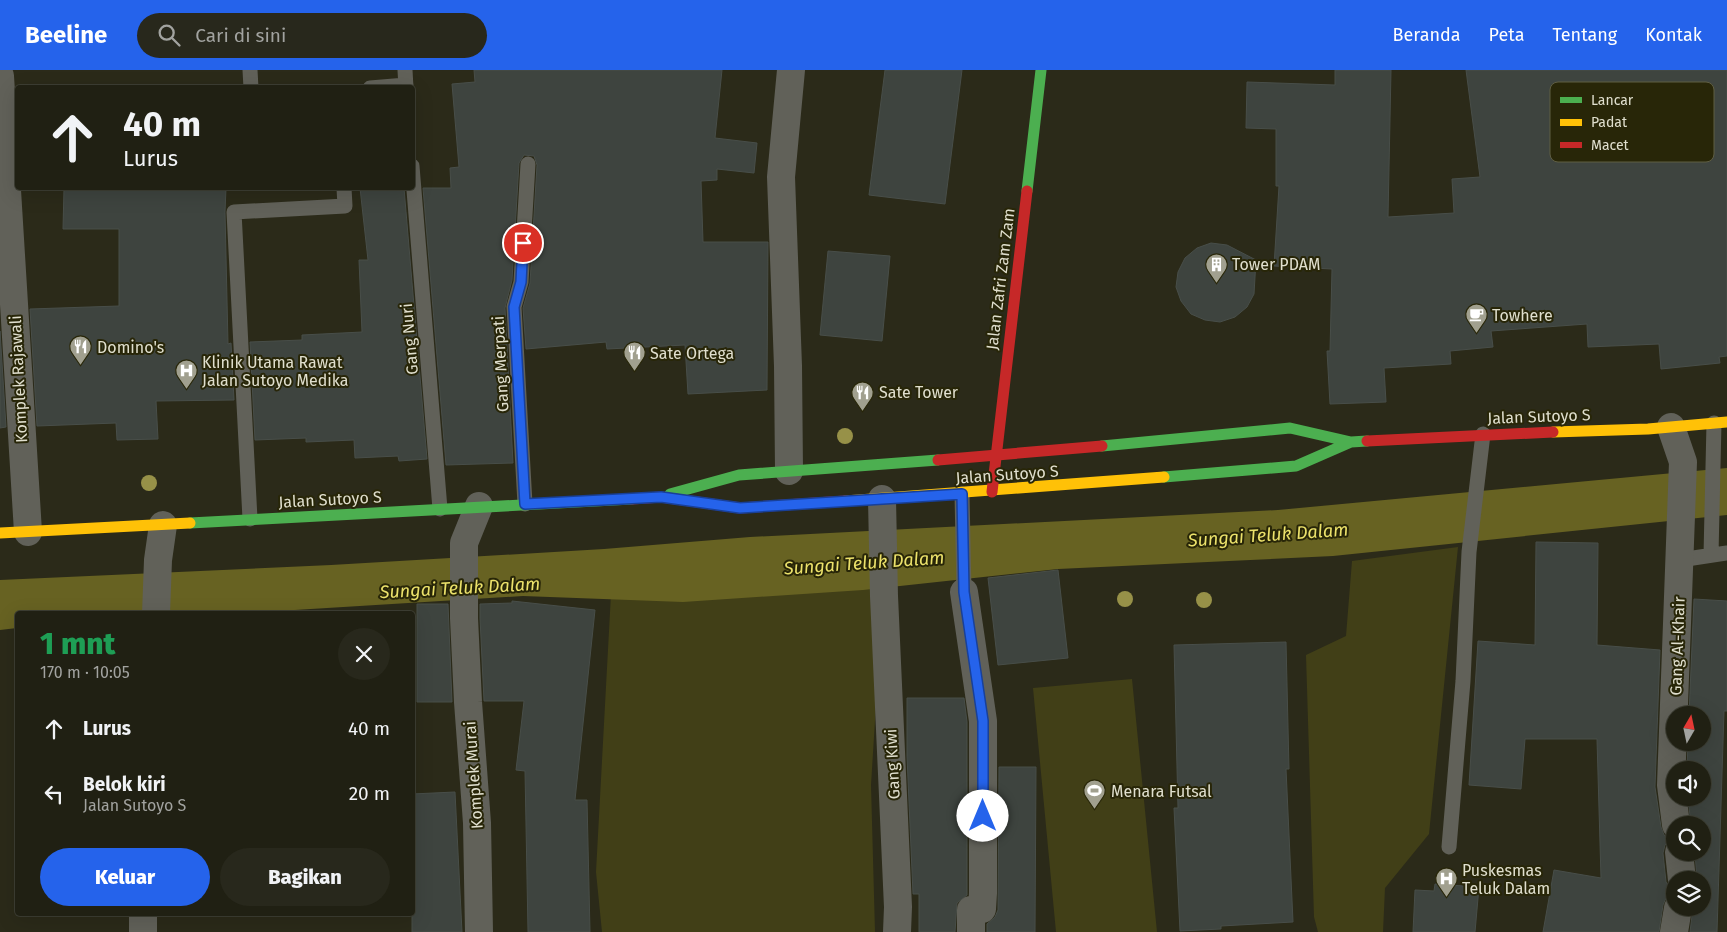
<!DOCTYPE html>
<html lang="id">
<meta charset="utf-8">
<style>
:root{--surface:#202013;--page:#28281c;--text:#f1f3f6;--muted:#a2a3a0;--line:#3d3e33;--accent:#2563eb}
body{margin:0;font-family:"Fira Sans",sans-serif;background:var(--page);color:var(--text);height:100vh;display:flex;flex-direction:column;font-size:19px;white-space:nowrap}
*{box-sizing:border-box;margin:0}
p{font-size:16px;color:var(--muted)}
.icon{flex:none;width:28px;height:28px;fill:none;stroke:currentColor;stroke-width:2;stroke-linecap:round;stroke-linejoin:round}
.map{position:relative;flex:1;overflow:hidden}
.side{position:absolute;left:15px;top:541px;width:400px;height:305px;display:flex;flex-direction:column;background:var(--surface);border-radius:5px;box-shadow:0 5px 20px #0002,0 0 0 1px var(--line)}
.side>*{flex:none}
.top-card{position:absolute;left:15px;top:15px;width:400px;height:105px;border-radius:5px;box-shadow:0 5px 20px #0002,0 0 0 1px var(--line);background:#202013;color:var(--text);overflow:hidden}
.needle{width:32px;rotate:9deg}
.controls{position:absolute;left:1666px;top:636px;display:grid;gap:10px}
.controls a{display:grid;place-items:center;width:45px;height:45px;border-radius:50%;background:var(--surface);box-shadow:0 5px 20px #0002,0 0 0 1px var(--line);font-size:25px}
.pin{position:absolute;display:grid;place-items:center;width:42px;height:42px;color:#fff;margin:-21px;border:2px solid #fff;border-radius:50%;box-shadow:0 1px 5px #0007}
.me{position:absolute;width:55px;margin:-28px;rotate:0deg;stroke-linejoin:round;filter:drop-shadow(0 0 4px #0008)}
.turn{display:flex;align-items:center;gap:18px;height:105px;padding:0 25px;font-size:22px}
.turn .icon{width:65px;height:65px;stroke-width:2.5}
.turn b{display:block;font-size:35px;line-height:42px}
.round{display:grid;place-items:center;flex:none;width:52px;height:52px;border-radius:26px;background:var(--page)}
.headline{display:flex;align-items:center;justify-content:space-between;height:85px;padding:0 25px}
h1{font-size:30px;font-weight:800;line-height:38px;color:#1e9e55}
.cta{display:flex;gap:10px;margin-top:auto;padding:10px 25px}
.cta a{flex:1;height:58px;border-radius:30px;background:var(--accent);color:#fff;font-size:20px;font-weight:800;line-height:58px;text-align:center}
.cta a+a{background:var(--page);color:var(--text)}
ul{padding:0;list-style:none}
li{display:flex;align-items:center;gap:15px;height:65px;padding:0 25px}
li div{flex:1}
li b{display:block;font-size:19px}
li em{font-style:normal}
header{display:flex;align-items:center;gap:30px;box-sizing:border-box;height:70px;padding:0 25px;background:var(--accent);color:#fff}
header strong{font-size:24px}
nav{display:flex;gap:28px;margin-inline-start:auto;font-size:18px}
.search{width:350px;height:45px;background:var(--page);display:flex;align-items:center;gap:12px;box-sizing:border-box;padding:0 18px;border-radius:28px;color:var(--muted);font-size:19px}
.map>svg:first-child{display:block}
.green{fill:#413f17}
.water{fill:#676222}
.building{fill:#3e443f;stroke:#484e49}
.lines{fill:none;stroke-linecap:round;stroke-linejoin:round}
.lane{stroke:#616159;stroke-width:15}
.street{stroke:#616159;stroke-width:28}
.fast{stroke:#4caf50;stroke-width:11}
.slow{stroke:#ffc107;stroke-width:11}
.jam{stroke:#c62828;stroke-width:11}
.tree{fill:#979148}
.route-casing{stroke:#184099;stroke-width:12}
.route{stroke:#2563eb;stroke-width:9}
.labels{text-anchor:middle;stroke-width:4;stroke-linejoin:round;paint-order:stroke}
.poi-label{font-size:16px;fill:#e0dfce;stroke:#282608;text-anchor:start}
.street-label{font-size:16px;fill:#e0dfce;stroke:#282608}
.water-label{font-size:18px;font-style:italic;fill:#ece26b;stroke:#282608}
.key{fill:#282608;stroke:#5f5e43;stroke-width:1}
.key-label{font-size:14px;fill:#e0dfce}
</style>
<header>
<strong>Beeline</strong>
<div class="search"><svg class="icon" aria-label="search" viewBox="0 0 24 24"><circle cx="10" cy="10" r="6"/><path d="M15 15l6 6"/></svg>Cari di sini</div>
<nav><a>Beranda</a><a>Peta</a><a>Tentang</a><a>Kontak</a></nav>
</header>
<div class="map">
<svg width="1727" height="862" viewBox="0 0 1727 862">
<rect width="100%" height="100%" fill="#2b2a19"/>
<path class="green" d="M 1458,477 L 1429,764 L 1385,818 L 1383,862 L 1318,862 L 1314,847 L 1306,585 L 1346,566 L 1352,491 Z
M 875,506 L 878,602 L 871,715 L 875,862 L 602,862 L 596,802 L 611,524 Z
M 1132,609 L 1157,862 L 1056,862 L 1033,618 Z"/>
<path class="water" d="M 1727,398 L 1727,445 L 1333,486 L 1058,499 L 863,520 L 683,532 L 523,526 L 229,544 L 18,544 L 17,558 L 0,560 L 0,510 L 331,495 L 604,479 L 750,467 L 1278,440 Z"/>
<path class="building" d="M 474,0 L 722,0 L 715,68 L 757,73 L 754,103 L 717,99 L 717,110 L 701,111 L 703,172 L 768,172 L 767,320 L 688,324 L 685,275 L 607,279 L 606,272 L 526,279 L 523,238 L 530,213 L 537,95 L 534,86 L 524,85 L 519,93 L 512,210 L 505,238 L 513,393 L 446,395 L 423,118 L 451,118 L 450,98 L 459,97 L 452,14 L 475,12 Z
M 885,0 L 962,0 L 945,134 L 869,125 Z
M 1335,0 L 1391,0 L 1388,147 L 1454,143 L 1452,109 L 1480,107 L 1466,0 L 1727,0 L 1727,286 L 1719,287 L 1720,293 L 1661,299 L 1659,274 L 1588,277 L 1587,254 L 1491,261 L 1493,277 L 1450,281 L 1451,294 L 1384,298 L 1386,332 L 1330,334 L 1327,281 L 1330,281 L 1332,199 L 1274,196 L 1279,116 L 1276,116 L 1276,59 L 1246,58 L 1247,12 L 1335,15 Z
M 64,118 L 226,118 L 225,142 L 228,274 L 231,273 L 234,330 L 156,331 L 158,369 L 117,370 L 116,353 L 37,356 L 30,239 L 119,236 L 119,159 L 63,159 Z
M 360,118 L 404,118 L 427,389 L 399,391 L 398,386 L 355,388 L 354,370 L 306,372 L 306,368 L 255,370 L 250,272 L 302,270 L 302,265 L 362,262 L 359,190 L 368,190 Z
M 1211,173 L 1227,175 L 1256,190 L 1254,224 L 1247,237 L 1235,247 L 1220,252 L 1205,250 L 1191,244 L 1181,231 L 1176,217 L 1178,202 L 1185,188 L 1197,178 Z
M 828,181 L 890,186 L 882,271 L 820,265 Z
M 0,261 L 6,357 L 0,358 Z
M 1536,472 L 1598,473 L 1597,575 L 1660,580 L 1655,717 L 1661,757 L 1664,765 L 1670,769 L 1665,775 L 1663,783 L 1666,812 L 1674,823 L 1666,828 L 1663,835 L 1659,862 L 1543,862 L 1554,800 L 1601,808 L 1597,669 L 1525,669 L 1521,719 L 1469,715 L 1478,571 L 1535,575 Z
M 1058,500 L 1068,588 L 998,595 L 988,508 Z
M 1694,529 L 1727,531 L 1727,641 L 1724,641 L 1717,862 L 1690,862 L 1693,838 L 1702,838 L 1702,810 L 1697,810 L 1695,782 L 1702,782 L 1702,755 L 1691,755 L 1688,728 L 1702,728 L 1702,700 L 1687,700 L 1688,672 L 1702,672 L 1702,645 L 1689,645 Z
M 512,531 L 595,540 L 575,730 L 587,730 L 590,862 L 528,862 L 525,701 L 516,700 L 524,631 L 484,631 L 480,548 L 480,534 L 512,533 Z
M 417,534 L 448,534 L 452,632 L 417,632 Z
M 1286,572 L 1289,699 L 1286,699 L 1293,852 L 1221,856 L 1221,859 L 1180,861 L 1174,738 L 1178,738 L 1174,575 Z
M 907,628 L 964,628 L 967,652 L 967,825 L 957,833 L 955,862 L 919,862 L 919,824 L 913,824 L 907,686 Z
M 999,697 L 1036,697 L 1035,862 L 987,862 L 987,854 L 995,847 L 998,840 Z
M 455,722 L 462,862 L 412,862 L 412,724 Z
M 1435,814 L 1479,817 L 1475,862 L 1413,862 L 1415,820 L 1434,821 Z"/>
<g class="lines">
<path class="lane" d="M 250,0 L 251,18
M 405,0 L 406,18
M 370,18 L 406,15
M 412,96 L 440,439
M 962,424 L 964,522
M 525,434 L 514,237 L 521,212 L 528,94
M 250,449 L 234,142 L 345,136 L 344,118
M 1711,485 L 1714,353
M 1680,490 L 1727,483
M 1449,777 L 1463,611 L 1469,482 L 1483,364"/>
<path class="street" d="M 0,6 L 28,462
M 1671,357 L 1683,392 L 1671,715 L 1676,755
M 789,401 L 788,296 L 781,107 L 791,0
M 882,429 L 884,526 L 898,837 L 897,862
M 479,436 L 464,473 L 464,548 L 468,632 L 477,753 L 479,862
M 964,522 L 983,651 L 983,823 L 982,839 L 971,840 L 971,862
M 156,544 L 158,490 L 163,455
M 1679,782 L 1682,810
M 143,862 L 143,844
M 1674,862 L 1678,838"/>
<path class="fast" d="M 1027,121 L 1041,0
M 1102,376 L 1290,358 L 1351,372 L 1367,371
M 1164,407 L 1296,396 L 1351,372
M 670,424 L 739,405 L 938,390
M 190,453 L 632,429"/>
<path class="slow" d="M 1553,362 L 1648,359 L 1727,352
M 845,431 L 1164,407
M 0,463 L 190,453"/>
<path class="jam" d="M 1367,371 L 1553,362
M 938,390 L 1102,376
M 992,422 L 1027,121
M 632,429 L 661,427 L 740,438 L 845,431"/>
</g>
<g class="tree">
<circle cx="845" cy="366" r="8"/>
<circle cx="149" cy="413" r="8"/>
<circle cx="1125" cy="529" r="8"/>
<circle cx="1204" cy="530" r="8"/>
</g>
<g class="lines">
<defs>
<path id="route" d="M 523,173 L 521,212 L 514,237 L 525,434 L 661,427 L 740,438 L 962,424 L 964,522 L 983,651 L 983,746"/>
</defs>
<use href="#route" class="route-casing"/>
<use href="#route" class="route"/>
</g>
<defs>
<symbol id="building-pin" viewBox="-11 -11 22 30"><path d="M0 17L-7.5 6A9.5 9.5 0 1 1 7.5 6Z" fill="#a1a08f" stroke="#282608"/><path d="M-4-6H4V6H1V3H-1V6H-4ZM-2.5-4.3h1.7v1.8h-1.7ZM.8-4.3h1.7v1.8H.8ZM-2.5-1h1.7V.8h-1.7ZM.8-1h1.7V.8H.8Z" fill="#fff"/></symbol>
<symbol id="cafe-pin" viewBox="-11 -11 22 30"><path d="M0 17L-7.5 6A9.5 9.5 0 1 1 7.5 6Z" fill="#a1a08f" stroke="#282608"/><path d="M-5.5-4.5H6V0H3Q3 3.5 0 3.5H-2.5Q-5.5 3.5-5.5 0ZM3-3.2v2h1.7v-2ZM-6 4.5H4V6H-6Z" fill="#fff"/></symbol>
<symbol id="restaurant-pin" viewBox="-11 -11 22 30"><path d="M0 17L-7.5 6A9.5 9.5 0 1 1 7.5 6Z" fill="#a1a08f" stroke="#282608"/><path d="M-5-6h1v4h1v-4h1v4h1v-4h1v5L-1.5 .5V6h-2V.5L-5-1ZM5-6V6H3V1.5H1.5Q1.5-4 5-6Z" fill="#fff"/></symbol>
<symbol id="hospital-pin" viewBox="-11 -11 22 30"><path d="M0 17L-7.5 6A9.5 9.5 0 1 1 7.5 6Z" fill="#a1a08f" stroke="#282608"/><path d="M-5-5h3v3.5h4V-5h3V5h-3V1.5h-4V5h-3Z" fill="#fff"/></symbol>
<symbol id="stadium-pin" viewBox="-11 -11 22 30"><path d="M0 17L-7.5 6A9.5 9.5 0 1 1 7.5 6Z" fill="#a1a08f" stroke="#282608"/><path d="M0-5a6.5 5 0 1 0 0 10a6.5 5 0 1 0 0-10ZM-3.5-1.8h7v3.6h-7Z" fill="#fff"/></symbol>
</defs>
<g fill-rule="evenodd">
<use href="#building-pin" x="1204" y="182" width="25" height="34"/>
<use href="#cafe-pin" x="1464" y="232" width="25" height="34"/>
<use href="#restaurant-pin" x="68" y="264" width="25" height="34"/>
<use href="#restaurant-pin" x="622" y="270" width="25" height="34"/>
<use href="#hospital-pin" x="174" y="288" width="25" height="34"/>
<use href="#restaurant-pin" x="850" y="310" width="25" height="34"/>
<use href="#stadium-pin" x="1082" y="708" width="25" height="34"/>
<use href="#hospital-pin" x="1434" y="796" width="25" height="34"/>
</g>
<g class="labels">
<g class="poi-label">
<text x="1232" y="200">Tower PDAM</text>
<text x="1492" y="251">Towhere</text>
<text x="97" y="283">Domino's</text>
<text x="650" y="289">Sate Ortega</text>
<text x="202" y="298">Klinik Utama Rawat<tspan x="202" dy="18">Jalan Sutoyo Medika</tspan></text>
<text x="879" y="328">Sate Tower</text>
<text x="1111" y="727">Menara Futsal</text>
<text x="1462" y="806">Puskesmas<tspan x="1462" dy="18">Teluk Dalam</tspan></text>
</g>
<g class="street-label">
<text transform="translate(1000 209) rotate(-83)" y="6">Jalan Zafri Zam Zam</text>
<text transform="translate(409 269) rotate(-95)" y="6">Gang Nuri</text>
<text transform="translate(500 294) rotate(-93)" y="6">Gang Merpati</text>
<text transform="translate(18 309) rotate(-93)" y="6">Komplek Rajawali</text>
<text transform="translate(1539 346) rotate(-2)" y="6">Jalan Sutoyo S</text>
<text transform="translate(1007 404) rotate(-4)" y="6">Jalan Sutoyo S</text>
<text transform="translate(330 429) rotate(-3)" y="6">Jalan Sutoyo S</text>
<text transform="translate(1677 576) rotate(-88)" y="6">Gang Al-Khair</text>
<text transform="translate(892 694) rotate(-93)" y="6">Gang Kiwi</text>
<text transform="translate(473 705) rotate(-94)" y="6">Komplek Murai</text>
</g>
<g class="water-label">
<text transform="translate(1268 465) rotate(-4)" y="6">Sungai Teluk Dalam</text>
<text transform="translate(864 493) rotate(-4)" y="6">Sungai Teluk Dalam</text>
<text transform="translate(460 518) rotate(-3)" y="6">Sungai Teluk Dalam</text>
</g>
</g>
<rect x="1550" y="12" width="164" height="80" rx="8" class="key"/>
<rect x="1560" y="27" width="22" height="6" fill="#4caf50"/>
<rect x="1560" y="49" width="22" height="7" fill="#ffc107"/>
<rect x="1560" y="72" width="22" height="6" fill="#c62828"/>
<g class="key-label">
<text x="1591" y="35">Lancar</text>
<text x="1591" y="57">Padat</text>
<text x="1591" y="80">Macet</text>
</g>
</svg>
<div class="controls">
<a><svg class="needle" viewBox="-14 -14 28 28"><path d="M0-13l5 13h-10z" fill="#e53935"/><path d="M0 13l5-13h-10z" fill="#a2a3a0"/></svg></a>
<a><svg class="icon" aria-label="sound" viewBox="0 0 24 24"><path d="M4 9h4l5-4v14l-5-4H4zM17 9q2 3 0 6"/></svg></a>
<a><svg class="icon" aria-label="search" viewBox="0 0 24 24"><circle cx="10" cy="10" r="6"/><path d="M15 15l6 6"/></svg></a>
<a><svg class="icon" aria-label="layers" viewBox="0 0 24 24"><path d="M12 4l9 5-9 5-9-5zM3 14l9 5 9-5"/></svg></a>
</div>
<div class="pin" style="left:523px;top:173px;background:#d93025"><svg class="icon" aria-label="arrive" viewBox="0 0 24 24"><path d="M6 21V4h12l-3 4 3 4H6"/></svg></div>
<svg class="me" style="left:983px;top:746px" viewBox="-20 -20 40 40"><circle r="19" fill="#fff"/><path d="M0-13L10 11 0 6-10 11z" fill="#2563eb"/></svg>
<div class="top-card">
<div class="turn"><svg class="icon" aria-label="ahead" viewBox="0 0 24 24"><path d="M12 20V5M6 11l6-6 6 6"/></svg><div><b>40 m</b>Lurus</div></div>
</div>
<section class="side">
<div class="headline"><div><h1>1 mnt</h1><p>170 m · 10:05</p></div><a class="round"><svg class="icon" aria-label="close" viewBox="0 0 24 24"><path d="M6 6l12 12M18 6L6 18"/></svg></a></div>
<ul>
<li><svg class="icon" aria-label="ahead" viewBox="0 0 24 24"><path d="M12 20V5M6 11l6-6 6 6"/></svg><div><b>Lurus</b></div><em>40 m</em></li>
<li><svg class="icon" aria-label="left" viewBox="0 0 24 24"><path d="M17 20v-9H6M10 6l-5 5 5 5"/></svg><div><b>Belok kiri</b><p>Jalan Sutoyo S</p></div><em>20 m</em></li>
</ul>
<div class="cta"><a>Keluar</a><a>Bagikan</a></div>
</section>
</div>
